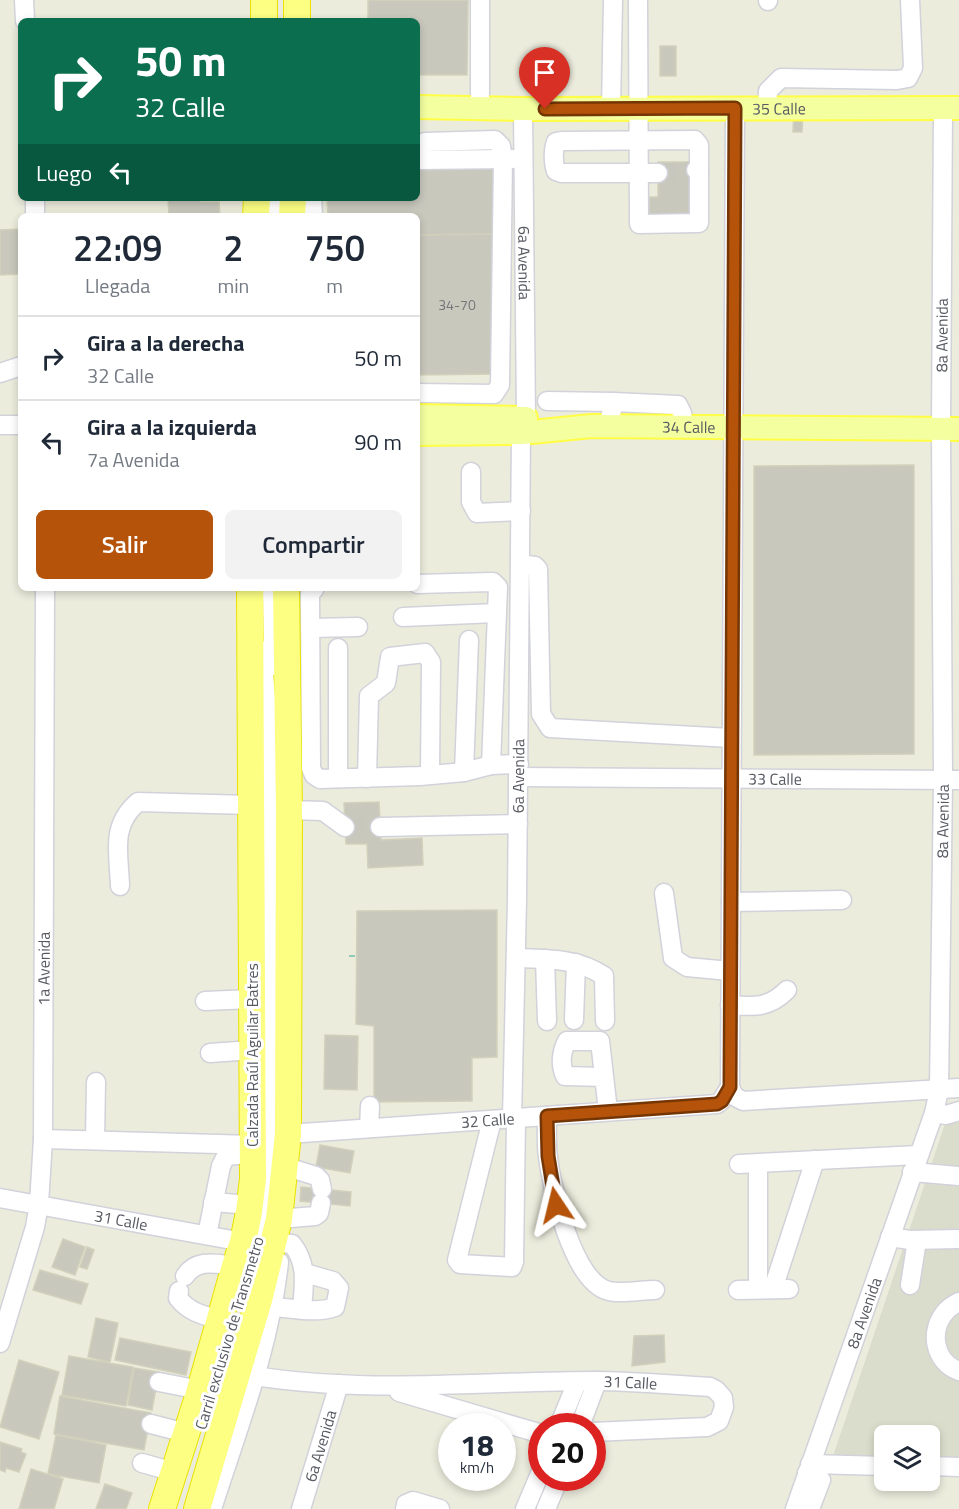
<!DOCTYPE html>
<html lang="es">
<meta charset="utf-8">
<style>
:root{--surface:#fff;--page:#f2f2f3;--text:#1f2937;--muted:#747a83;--line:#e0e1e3;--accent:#b45309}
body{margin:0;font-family:"Titillium Web",sans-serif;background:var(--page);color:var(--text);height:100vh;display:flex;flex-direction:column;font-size:22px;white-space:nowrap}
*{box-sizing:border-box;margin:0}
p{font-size:20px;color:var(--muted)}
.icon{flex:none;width:33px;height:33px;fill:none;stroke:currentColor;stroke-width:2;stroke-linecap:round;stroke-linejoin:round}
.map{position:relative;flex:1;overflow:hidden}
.sheet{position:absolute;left:18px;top:213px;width:402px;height:378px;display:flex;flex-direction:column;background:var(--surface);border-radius:9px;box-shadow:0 3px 9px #0003}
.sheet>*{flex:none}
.banner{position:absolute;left:18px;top:18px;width:402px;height:183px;border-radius:9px;box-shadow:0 3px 9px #0003;background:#0b6e4f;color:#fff;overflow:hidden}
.buttons{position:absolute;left:874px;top:1425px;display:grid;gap:12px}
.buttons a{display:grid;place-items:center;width:66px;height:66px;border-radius:9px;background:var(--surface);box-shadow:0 3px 9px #0003;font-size:30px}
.speed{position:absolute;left:438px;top:1413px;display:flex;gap:12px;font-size:30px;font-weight:700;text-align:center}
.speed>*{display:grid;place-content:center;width:78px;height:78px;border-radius:50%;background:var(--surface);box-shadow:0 3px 9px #0003;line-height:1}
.speed small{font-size:15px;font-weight:400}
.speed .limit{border:9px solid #d22;background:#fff;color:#111}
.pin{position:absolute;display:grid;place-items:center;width:51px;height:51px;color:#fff;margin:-62px -26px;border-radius:50% 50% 50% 0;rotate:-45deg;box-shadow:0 0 6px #0007}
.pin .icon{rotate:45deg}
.me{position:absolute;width:66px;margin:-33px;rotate:350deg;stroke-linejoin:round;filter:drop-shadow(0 0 4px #0008)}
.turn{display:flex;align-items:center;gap:21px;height:126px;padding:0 18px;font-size:27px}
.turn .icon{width:78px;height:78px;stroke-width:2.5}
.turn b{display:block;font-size:42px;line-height:51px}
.then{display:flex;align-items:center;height:57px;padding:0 18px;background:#0003;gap:12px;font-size:22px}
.eta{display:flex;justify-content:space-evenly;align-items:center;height:102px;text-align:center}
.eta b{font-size:36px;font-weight:600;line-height:42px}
.cta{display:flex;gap:12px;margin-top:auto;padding:12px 18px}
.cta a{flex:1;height:69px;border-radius:9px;background:var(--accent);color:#fff;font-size:24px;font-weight:600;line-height:69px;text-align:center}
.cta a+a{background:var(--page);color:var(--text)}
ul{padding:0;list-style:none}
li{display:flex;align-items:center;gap:18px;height:84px;padding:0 18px;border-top:2px solid var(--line)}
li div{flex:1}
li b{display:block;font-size:22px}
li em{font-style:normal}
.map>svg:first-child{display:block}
.education{fill:#dbddcc}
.building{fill:#c9c8bd;stroke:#d1d1bb;stroke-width:1.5}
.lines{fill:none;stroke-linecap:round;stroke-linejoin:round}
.minor-tunnel{stroke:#c7c7be;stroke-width:18;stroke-dasharray:18 9;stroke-linecap:butt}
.minor-casing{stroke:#d1d2da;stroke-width:21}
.major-casing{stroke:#fffe44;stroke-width:26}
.highway-casing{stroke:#eae200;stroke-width:28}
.path{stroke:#90cbb1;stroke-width:2;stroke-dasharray:6 3;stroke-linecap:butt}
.minor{stroke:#fff;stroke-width:18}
.major{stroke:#f4ffa0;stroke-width:22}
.highway{stroke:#fcff82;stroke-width:26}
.route-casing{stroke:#753606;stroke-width:15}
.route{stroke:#b45309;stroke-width:10}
.labels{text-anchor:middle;stroke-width:6;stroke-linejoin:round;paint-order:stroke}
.number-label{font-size:14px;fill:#747578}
.street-label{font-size:16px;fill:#575961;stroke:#fff}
</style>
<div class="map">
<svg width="959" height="1509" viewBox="0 0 959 1509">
<rect width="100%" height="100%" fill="#ececdd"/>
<path class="education" d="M 959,1102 L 959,1467 L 930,1467 L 930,1436 L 885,1436 L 885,1466 L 830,1465 L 952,1103 Z"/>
<path class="building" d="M 368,0 L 468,0 L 467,75 L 417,75 L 417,21 L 368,21 Z
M 660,46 L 676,46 L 676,76 L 660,76 Z
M 794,109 L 803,110 L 802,132 L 793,132 Z
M 658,162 L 696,162 L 696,216 L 649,217 L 649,197 L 658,197 Z
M 418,165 L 496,166 L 495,234 L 417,235 L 417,216 L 328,216 L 327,198 L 417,198 Z
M 168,198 L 198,198 L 201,202 L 219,202 L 220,216 L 169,216 Z
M 21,229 L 21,274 L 0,275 L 0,230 Z
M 495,234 L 497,374 L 417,375 L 417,235 Z
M 914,465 L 914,754 L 754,755 L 754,466 Z
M 379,802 L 381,840 L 422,838 L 423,865 L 368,868 L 367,844 L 346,844 L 344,803 Z
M 497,910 L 497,1057 L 472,1058 L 472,1101 L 374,1102 L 374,1026 L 356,1024 L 357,911 Z
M 325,1035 L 358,1036 L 357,1090 L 324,1089 Z
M 320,1145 L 354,1151 L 350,1173 L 316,1167 Z
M 301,1187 L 351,1192 L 350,1206 L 300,1201 Z
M 63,1239 L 85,1247 L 75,1275 L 52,1267 Z
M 87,1247 L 94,1250 L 87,1269 L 80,1267 Z
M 40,1270 L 88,1284 L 81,1304 L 33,1290 Z
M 96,1318 L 118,1323 L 110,1362 L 88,1357 Z
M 664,1335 L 665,1362 L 632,1366 L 634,1336 Z
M 120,1338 L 191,1352 L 186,1375 L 115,1360 Z
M 69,1356 L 133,1367 L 126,1406 L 62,1395 Z
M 19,1360 L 59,1372 L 39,1439 L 0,1427 Z
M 134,1368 L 159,1372 L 152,1410 L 128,1405 Z
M 60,1396 L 151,1413 L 144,1450 L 54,1434 Z
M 56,1435 L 106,1445 L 99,1483 L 48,1474 Z
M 0,1442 L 22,1449 L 21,1452 L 26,1454 L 19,1472 L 6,1468 L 5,1472 L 0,1470 Z
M 31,1469 L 63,1479 L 54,1509 L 19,1509 Z
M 105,1484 L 132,1493 L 126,1509 L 96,1509 Z"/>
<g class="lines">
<path class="minor-tunnel" d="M 658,173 L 696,170
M 345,827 L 380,827"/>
<defs>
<g id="minor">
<path d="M 24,0 L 25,21"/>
<path d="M 480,0 L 480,109"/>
<path d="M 638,0 L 639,224 L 699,223 L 699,169"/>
<path d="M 768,1 L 768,0"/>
<path d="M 735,108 L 730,1087 L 734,1096 L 743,1101 L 959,1088"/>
<path d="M 767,108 L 768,91 L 781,78 L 897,80 L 908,78 L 913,68 L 910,0"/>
<path id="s1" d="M 523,109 L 526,418"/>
<path d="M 611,109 L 613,0"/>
<path d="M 417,146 L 425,142 L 495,140 L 501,146 L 503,159 L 500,385 L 494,394 L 417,393"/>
<path d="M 417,160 L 513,159"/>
<path d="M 658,173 L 561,173 L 556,171 C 553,163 553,150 556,142 L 561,141 L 695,140 L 699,145 L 699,169 L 696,170"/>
<path d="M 35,198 L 35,216"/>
<path d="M 312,198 L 313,216"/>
<path d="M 277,216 L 278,198"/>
<path d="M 0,373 L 21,366"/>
<path d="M 547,401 L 614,402"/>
<path d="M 0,425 L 21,425"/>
<path d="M 608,426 L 614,402 L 678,405 L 682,413 L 684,427"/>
<path d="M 471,472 L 471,502 L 477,513 L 521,511"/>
<path d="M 520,564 L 535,566 L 538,569 L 541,714 L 550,728 L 731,738"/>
<path d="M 417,584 L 493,582 L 498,587 L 491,765"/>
<path d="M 272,588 L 273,666"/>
<path d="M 315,588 L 310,594 L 311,768 L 314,775 L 320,779 L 420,776 L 464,772 L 491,765 L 519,764"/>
<path d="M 403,617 L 496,613"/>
<path d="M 310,628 L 358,627"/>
<path d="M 464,772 L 469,640"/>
<path id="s2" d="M 519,777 L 959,780"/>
<path d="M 338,778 L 338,648"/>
<path d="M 367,778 L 369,696 L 386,683 L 390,657 L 425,653 L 431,662 L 430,774"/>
<path d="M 289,810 L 323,811 L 345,827"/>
<path d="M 380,827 L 518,824"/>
<path d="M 120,886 C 119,853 110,826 138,802 L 250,805"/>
<path d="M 664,893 L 673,958 L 687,967 L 730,971"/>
<path d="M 731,902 L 842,900"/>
<path d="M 516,958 C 547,959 578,958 604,976 L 605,1021"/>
<path d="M 545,959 L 547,1021"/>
<path d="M 205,1001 L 252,999"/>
<path d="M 730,1005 C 755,1007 769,1008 787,990"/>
<path d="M 574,1020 L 576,963"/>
<path d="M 210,1053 L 252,1050"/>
<path d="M 604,1077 L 565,1076 C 560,1065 561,1052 567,1041 L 600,1041 L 608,1111"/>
<path d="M 934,1113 L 946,1115 L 959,1111"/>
<path d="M 547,1116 C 547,1129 546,1144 548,1157 C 552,1189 573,1283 609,1291 C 620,1294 642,1290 655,1290"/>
<path id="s3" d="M 512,1118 L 517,900 L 521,433"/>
<path d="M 492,1120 L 457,1260 L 460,1264 L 512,1267 L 514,1262 L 516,1118"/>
<path d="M 369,1128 L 370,1106"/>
<path id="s4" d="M 288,1134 L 717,1104 L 721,1101 L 730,1087"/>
<path d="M 43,1139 L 253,1145"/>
<path d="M 95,1140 L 96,1082"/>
<path d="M 739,1164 L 918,1155"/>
<path d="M 758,1164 L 758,1289"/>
<path d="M 284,1166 L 316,1176 L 320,1180 L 322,1189"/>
<path d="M 912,1172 L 959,1176"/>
<path id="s5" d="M 0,1198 L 243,1242"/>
<path d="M 213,1202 L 250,1205"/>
<path d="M 280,1229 L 279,1219 L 315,1216 L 319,1213 L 321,1203"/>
<path d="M 207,1235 L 221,1166 L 226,1156 L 248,1154"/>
<path d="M 890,1237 L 910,1240 L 959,1239"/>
<path d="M 281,1243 L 292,1244 C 308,1264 304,1284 302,1309"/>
<path d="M 259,1266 L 267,1174 L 270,744 L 262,650"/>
<path d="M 185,1276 C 197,1258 216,1264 235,1266"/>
<path d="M 910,1285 L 917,1240"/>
<path d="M 773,1289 L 815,1160"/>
<path d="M 738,1290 L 789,1289"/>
<path d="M 179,1291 L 178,1298 C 189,1312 202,1315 220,1320"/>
<path d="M 959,1302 C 955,1304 950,1307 947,1310 C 928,1330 934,1362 959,1371"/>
<path d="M 273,1307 C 292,1308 316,1314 335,1307 L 339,1288 L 333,1281 L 305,1273"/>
<path id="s6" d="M 0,1343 L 35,1227 L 39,1204 L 43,1139 L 45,588"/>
<path id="s7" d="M 255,1376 C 369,1394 482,1381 596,1381 C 634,1381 672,1385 710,1387 L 716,1390 L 723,1398 L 724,1407 L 719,1421 L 707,1427 L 592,1432"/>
<path d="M 159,1382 L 200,1390"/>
<path d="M 399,1392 L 542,1434"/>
<path d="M 151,1424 L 186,1433"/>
<path d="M 559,1426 L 577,1382"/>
<path d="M 580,1426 L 597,1381"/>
<path d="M 142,1463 L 174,1472"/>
<path d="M 810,1464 L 885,1466"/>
<path d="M 930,1466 L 959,1467"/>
<path d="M 807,1473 L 818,1477 L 821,1480 L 810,1509"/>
<path d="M 212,1509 C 238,1428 270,1347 279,1262"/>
<path id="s8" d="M 301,1509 L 339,1384"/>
<path d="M 405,1509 L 406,1504 L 413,1501 L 440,1509"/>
<path d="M 525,1509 L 542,1469"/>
<path d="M 546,1509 L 559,1478"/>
<path id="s9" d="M 795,1509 L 934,1113 L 939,1090 L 943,780 L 941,429 L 943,108"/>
</g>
<g id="major">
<path id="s10" d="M 417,107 L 523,109 L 959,108"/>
<path d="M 417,416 L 526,418"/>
<path id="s11" d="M 417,434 L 521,433 L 592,426 L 959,429"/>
</g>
<path id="highway" d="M 264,21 L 264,0
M 297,21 L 297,0
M 256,216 L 257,198
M 292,216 L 293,198
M 162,1509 L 197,1400 L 235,1266 L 243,1242 L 249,1212 L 253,1179 L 250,588
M 197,1509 L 259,1300 L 279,1219 L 288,1134 L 289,810 L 286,588"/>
</defs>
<use href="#minor" class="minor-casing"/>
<use href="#major" class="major-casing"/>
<use href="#highway" class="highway-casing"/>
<path class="path" d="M 349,956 L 357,956"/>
<use href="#minor" class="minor"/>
<use href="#major" class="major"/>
<use href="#highway" class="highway"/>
</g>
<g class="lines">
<defs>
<path id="route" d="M 545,109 L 735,108 L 730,1087 L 722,1101 L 717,1104 L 547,1116 L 548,1156 L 556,1205"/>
</defs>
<use href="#route" class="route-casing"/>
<use href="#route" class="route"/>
</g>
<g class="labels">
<g class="number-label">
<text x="457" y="310">34-70</text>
</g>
<g class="street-label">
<text dy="6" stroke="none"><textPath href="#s10" startOffset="362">35 Calle</textPath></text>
<text dy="6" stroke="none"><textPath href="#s1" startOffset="154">6a Avenida</textPath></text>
<text dy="6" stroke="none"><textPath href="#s9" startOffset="1198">8a Avenida</textPath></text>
<text dy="6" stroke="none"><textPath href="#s11" startOffset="272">34 Calle</textPath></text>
<text dy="6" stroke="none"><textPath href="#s3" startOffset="342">6a Avenida</textPath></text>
<text dy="6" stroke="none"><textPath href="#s2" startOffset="256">33 Calle</textPath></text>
<text dy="6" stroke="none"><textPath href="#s9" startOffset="712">8a Avenida</textPath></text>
<text dy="6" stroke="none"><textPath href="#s6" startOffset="380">1a Avenida</textPath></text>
<text transform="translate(252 1055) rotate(-90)" y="6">Calzada Raúl Aguilar Batres</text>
<text dy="6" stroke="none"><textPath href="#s4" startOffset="200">32 Calle</textPath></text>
<text dy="6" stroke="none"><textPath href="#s5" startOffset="123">31 Calle</textPath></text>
<text dy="6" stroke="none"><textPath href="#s9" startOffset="208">8a Avenida</textPath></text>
<text transform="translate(229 1333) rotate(-73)" y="6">Carril exclusivo de Transmetro</text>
<text dy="6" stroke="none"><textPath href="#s7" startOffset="376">31 Calle</textPath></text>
<text dy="6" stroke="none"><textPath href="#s8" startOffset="66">6a Avenida</textPath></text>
</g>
</g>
</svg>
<div class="buttons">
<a><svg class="icon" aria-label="layers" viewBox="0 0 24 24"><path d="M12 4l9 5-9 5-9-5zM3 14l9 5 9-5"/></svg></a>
</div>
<div class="speed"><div>18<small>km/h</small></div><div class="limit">20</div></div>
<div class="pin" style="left:545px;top:109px;background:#d93025"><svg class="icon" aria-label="arrive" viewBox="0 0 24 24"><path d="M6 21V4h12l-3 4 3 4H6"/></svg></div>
<svg class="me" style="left:556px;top:1205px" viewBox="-20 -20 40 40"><path d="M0-17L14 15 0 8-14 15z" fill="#b45309" stroke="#fff" stroke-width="4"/></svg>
<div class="banner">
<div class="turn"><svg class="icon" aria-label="right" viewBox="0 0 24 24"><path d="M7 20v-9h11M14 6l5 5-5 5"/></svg><div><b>50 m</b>32 Calle</div></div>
<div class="then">Luego<svg class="icon" aria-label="left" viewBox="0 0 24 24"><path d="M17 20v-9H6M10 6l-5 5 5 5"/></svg></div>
</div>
<section class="sheet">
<div class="eta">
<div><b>22:09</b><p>Llegada</p></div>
<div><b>2</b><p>min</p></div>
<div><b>750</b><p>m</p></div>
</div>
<ul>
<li><svg class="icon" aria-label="right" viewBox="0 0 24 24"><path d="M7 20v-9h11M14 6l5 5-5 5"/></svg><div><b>Gira a la derecha</b><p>32 Calle</p></div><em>50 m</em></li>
<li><svg class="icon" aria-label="left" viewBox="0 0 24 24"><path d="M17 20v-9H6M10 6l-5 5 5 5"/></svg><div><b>Gira a la izquierda</b><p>7a Avenida</p></div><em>90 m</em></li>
</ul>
<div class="cta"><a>Salir</a><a>Compartir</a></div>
</section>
</div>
